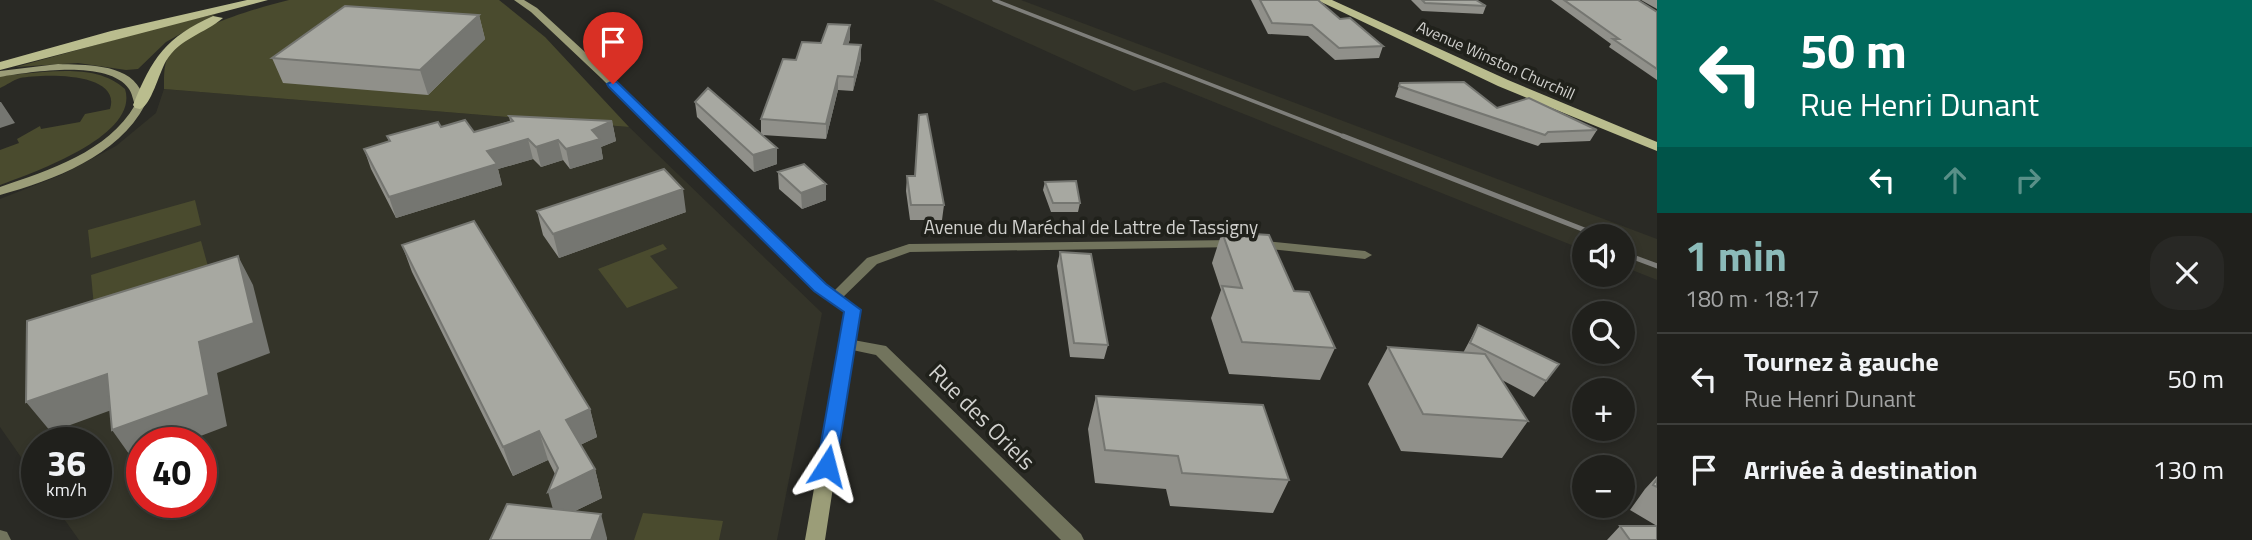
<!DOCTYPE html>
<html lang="fr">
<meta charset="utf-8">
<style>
:root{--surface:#20201c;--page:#282825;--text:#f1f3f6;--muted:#a2a3a3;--line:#3d3e3b;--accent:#8bbbb9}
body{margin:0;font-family:"Titillium Web",sans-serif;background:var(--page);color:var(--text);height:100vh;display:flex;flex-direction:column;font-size:26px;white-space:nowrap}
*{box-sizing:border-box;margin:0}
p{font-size:23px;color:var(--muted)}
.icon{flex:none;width:38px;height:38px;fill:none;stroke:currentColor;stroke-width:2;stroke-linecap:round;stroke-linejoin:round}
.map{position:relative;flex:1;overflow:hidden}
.details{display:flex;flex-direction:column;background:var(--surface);width:595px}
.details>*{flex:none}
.hud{background:#00695c;color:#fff;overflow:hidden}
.tools{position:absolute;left:1572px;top:224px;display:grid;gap:14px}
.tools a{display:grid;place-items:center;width:63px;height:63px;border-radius:50%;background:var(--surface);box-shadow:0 4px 10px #0003,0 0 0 2px var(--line);font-size:35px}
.speed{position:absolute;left:21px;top:427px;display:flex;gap:14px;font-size:35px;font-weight:700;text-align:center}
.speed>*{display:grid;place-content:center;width:91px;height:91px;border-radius:50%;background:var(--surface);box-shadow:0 4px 10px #0003,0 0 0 2px var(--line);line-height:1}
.speed small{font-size:18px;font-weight:400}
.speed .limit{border:10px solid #d22;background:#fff;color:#111}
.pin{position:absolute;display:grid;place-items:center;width:60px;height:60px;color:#fff;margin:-72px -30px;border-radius:50% 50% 50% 0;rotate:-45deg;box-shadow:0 0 7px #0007}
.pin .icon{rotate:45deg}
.me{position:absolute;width:77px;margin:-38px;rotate:9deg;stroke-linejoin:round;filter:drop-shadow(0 0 5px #0008)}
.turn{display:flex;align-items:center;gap:24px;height:147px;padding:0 28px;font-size:32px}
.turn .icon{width:91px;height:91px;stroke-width:2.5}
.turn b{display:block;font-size:49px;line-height:60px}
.lanes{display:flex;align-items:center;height:66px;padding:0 28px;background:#0003;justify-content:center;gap:35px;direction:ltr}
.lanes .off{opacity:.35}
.round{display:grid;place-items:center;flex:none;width:74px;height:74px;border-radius:28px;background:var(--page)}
.overview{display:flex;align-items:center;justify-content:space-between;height:119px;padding:0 28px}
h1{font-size:42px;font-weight:700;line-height:52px;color:var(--accent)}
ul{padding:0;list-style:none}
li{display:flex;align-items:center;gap:21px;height:91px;padding:0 28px;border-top:2px solid var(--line)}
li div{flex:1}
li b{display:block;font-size:26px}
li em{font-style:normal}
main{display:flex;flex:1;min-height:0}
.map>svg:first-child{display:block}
.built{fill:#343429;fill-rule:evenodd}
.green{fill:#4a4b2e}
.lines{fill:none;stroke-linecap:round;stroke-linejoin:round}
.street{fill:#72745d;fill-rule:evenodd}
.secondary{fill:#9b9d78;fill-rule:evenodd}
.primary{fill:#babd8e;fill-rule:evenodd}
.rail-far1{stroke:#7e7e7a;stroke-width:3.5}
.rail{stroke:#7e7e7a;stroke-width:5}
.wall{fill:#90908a}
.shaded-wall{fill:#757671}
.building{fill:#a7a8a1;stroke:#757671;stroke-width:2}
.route{fill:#1a73e8;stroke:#114b97;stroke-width:2}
.labels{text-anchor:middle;stroke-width:7;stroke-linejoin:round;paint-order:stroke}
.far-street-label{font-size:16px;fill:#d1d1ce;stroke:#20211b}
.street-label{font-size:19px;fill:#d1d1ce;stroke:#20211b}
.near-street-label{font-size:23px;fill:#d1d1ce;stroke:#20211b}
</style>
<main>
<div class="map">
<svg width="1657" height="540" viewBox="0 0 1657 540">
<rect width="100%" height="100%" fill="#2a2a25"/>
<path class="built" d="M 933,0 L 1021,0 L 1657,239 L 1657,280 L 1622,266 L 1622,236 L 1584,236 L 1584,250 L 1164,82 L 1134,91 Z
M 164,89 L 629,127 L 822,313 L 777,540 L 79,540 L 52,502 L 96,502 L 96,443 L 37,443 L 37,480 L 0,427 L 0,199 L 61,175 L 116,146 L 156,113 ZM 142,443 L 201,443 L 201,502 L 142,502 Z"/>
<path class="green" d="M 289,0 L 499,0 L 545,37 L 629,127 L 164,89 C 164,75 163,59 174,48 C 198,25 257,8 289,0 Z
M 216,14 L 166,42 L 138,69 L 126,70 L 78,63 L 16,67 L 164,26 Z
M 42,72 C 71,70 103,69 125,89 C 140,136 32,173 0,185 L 0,150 L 19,143 L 17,139 L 40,126 L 41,129 L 80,122 L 85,114 L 110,109 C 122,71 41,74 20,78 C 13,80 7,85 0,88 L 0,76 Z
M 195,200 L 201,225 L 91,258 L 88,230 Z
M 201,241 L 209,270 L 94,306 L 91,275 Z
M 663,244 L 667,249 L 650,256 L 678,288 L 627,308 L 598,269 Z
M 643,513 L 723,521 L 719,540 L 634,540 Z"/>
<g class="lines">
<path class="street" d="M 1235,240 L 1240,241 L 1242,244 L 1240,247 L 910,252 L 877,264 L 839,301 L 829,301 L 827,298 L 867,258 L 909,244 Z
M 1256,240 L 1365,251 L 1372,255 L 1365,259 L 1251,247 L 1249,244 L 1251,241 Z
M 848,339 L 886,346 L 1081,534 L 1084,540 L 1061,540 L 876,355 L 843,348 L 840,344 L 843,340 Z
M 0,530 L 7,532 L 11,540 L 0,540 Z"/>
<path class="secondary" d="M 514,0 L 524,0 L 537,8 L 609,74 L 825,284 L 860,310 L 825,540 L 805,540 L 845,312 L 815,290 L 601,78 L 531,12 Z
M 58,64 C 83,65 126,63 140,89 C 143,94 144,100 145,105 C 118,156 54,180 0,195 L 0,187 C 49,170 108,152 135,105 C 133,100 132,93 129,89 C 108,59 31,72 0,77 L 0,71 Z"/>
<path class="primary" d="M 247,0 L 268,0 L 0,70 L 0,62 L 111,31 Z
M 1317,0 L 1332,0 L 1508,80 L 1657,142 L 1657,151 L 1498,86 Z
M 213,16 L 223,18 C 204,34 180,38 166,61 C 159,73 151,106 140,109 L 135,108 L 133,105 C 152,58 166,37 213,16 Z"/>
<path class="rail-far1" d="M 994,0 L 1348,138"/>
<path class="rail" d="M 1343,136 L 1600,236
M 1622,253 L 1657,266"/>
</g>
<path class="wall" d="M 1251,0 L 1318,0 L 1340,19 L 1383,46 L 1379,58 L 1335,60 L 1308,36 L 1268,34 Z
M 1411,0 L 1476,0 L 1486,6 L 1483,14 L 1422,11 Z
M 1551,0 L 1638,0 L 1657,12 L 1657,80 L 1609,47 L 1611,44 Z
M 1641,0 L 1657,0 L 1657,9 Z
M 479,15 L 485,39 L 428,95 L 283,83 L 272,58 Z
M 850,39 L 848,44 L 861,59 L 853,91 L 838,90 L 826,139 L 762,135 L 777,148 L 777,164 L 754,172 L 697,117 L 695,102 L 761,134 L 761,119 L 821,43 Z
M 1400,83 L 1497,108 L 1597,130 L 1590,141 L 1541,143 L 1538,146 L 1395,97 Z
M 509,116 L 612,121 L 616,141 L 601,147 L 603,159 L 570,169 L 563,160 L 541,167 L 533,159 L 498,169 L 502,185 L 396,218 L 371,169 L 364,149 L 389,142 L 387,136 L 474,132 L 510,121 Z
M 778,172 L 826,184 L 826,200 L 802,209 L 779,189 Z
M 907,176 L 915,176 L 944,205 L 942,220 L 910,220 L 906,191 Z
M 1045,182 L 1080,203 L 1078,212 L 1051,212 L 1043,190 Z
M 537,211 L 686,212 L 559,258 L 543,235 Z
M 1222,232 L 1294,291 L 1335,348 L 1320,380 L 1229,374 L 1211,318 L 1221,290 L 1212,263 Z
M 402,245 L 590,409 L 597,437 L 580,445 L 595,469 L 602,498 L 575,511 L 607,538 L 607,540 L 490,540 L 553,509 L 555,474 L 548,460 L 513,476 L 412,272 Z
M 1060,252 L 1108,345 L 1104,359 L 1070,357 L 1057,266 Z
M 1478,325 L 1547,380 L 1534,397 L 1502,380 L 1528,421 L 1502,458 L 1401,451 L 1368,384 L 1388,347 L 1463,353 Z
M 1096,396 L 1289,480 L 1273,513 L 1170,506 L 1166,489 L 1095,483 L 1088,429 Z
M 1657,476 L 1657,526 L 1630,510 L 1645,489 Z
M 1620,526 L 1657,540 L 1607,540 Z"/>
<path class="shaded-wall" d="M 479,15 L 485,39 L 428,95 L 420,70 Z
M 850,25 L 850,39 L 844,58 L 844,44 Z
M 861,45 L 861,59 L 853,91 L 854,77 Z
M 838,76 L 838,90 L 826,139 L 826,124 Z
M 0,102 L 1,102 L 15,123 L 0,128 Z
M 612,121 L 616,141 L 601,147 L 603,159 L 570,169 L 566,149 L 592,130 Z
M 528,139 L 533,159 L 498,169 L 502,185 L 396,218 L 389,197 L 487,151 Z
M 558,140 L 563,160 L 541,167 L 536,147 Z
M 777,148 L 777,164 L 754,172 L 753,155 Z
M 826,184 L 826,200 L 802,209 L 801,193 Z
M 683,189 L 686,212 L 559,258 L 553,234 Z
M 238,256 L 253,285 L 270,353 L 217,373 L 227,426 L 182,443 L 142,443 L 142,458 L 134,461 L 112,430 L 199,342 Z
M 107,374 L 128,404 L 51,432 L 26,402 Z
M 590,409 L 597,437 L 574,448 L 566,420 Z
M 539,431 L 548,460 L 513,476 L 503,447 Z
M 595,469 L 602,498 L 556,520 L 548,492 Z
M 601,514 L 607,538 L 607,540 L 591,540 Z"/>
<path class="building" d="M 1260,0 L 1318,0 L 1340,19 L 1350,18 L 1383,46 L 1339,48 L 1312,25 L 1272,23 Z
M 1422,0 L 1476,0 L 1486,6 L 1425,3 Z
M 1564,0 L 1638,0 L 1657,12 L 1657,69 L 1613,39 L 1619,39 Z
M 345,6 L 479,15 L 420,70 L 272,58 Z
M 828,24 L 850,25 L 844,44 L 861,45 L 854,77 L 838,76 L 826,124 L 761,119 L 783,59 L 796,60 L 802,42 L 821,43 Z
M 1464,82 L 1497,108 L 1529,98 L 1597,130 L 1548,132 L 1545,135 L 1399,86 L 1400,83 Z
M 708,88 L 777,148 L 753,155 L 695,102 Z
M 927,114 L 944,205 L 911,205 L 907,176 L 915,176 L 919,115 Z
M 509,116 L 612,121 L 592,130 L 600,139 L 566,149 L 558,140 L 536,147 L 528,139 L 487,151 L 497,164 L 389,197 L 364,149 L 390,141 L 387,136 L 438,122 L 441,127 L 465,120 L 474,132 L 513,121 Z
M 804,164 L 826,184 L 801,193 L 778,172 Z
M 664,169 L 683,189 L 553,234 L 537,211 Z
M 1076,181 L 1080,203 L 1053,203 L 1045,182 Z
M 474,221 L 590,409 L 566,420 L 595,469 L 548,492 L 558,468 L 539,431 L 503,447 L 402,245 Z
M 1222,232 L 1269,235 L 1294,291 L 1309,292 L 1335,348 L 1242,342 L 1222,286 L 1242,288 Z
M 1060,252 L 1091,254 L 1108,345 L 1074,343 Z
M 238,256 L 254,323 L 199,342 L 209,395 L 112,430 L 107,374 L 26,402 L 27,321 Z
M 1478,325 L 1559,364 L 1546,381 L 1470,343 Z
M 1388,347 L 1485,354 L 1528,421 L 1423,414 Z
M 1096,396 L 1263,405 L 1289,480 L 1182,473 L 1178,456 L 1105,450 Z
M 1657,479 L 1657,487 L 1653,485 Z
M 507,504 L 601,514 L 591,540 L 490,540 Z
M 1620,526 L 1657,526 L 1657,540 L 1630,540 Z"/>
<path class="route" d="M 613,81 L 617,82 L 826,284 L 861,310 L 835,472 L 827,474 L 820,472 L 817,466 L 844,312 L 814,291 L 609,87 L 607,84 Z"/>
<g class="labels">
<g class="far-street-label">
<text transform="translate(1496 60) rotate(24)" y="6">Avenue Winston Churchill</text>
</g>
<g class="street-label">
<text x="1091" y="234">Avenue du Maréchal de Lattre de Tassigny</text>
</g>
<g class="near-street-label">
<text transform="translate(982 417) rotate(45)" y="8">Rue des Oriels</text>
</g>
</g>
</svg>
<div class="tools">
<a><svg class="icon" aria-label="sound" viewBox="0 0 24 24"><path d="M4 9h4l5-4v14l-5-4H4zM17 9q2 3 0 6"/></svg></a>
<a><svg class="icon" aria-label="search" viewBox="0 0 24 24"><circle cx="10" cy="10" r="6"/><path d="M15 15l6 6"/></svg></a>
<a>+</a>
<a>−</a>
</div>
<div class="speed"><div>36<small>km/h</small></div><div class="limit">40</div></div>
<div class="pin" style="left:613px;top:84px;background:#d93025"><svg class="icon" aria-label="arrive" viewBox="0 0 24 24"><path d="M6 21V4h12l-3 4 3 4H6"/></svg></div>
<svg class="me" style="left:827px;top:466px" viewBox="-20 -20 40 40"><path d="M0-17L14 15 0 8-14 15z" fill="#1a73e8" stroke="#fff" stroke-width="4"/></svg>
</div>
<section class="details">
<div class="hud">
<div class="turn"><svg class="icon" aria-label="left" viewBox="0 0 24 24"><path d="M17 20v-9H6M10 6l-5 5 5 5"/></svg><div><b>50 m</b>Rue Henri Dunant</div></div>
<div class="lanes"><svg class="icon" aria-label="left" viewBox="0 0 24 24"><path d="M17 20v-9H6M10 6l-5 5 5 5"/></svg><svg class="icon off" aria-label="ahead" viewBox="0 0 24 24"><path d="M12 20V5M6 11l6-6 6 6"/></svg><svg class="icon off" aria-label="right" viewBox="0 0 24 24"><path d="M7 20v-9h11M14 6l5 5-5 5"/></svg></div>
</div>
<div class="overview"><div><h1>1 min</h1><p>180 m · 18:17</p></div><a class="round"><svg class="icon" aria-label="close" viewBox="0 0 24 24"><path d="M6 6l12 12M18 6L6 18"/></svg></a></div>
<ul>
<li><svg class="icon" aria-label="left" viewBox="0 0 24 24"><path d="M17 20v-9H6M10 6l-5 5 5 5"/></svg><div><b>Tournez à gauche</b><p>Rue Henri Dunant</p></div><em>50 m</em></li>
<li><svg class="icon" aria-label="arrive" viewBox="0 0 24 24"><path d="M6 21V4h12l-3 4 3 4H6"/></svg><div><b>Arrivée à destination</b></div><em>130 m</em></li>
</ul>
</section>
</main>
